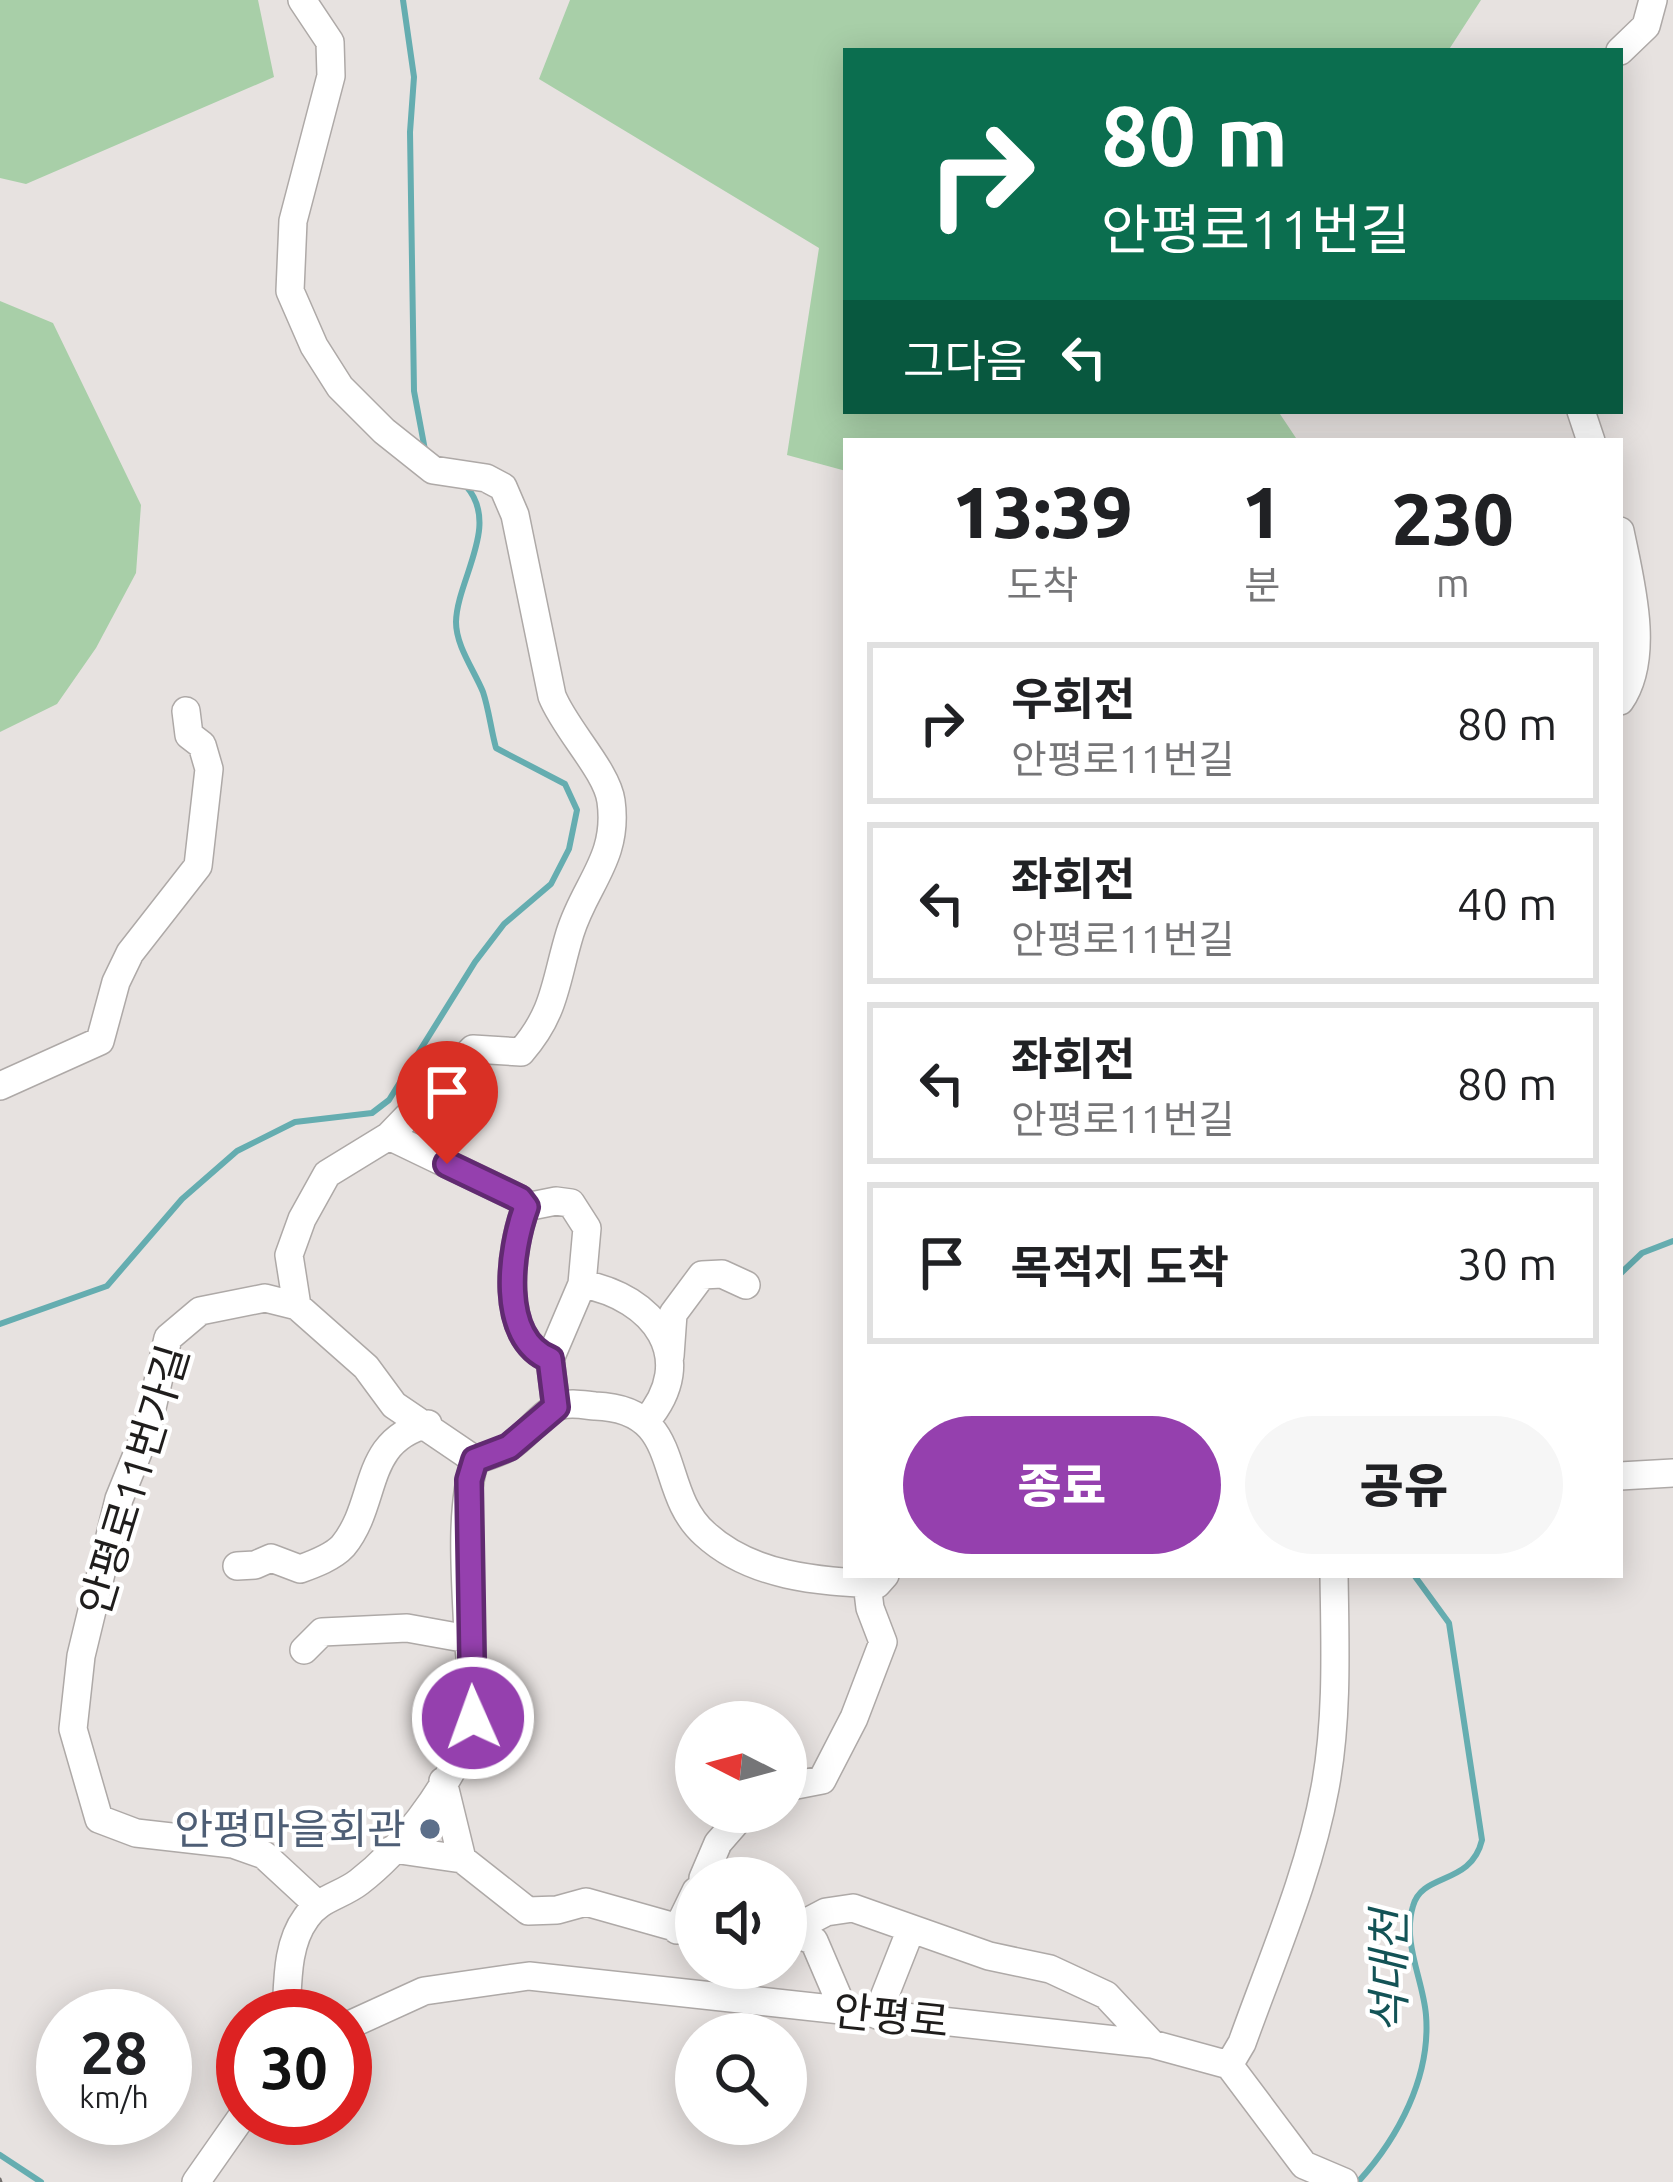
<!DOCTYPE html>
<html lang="ko">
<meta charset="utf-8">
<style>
:root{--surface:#fff;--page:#f6f6f6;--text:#202124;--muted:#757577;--line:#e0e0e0;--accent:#9540ae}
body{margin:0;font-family:Ubuntu,"Noto Sans KR",sans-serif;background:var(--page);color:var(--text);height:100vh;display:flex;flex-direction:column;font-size:45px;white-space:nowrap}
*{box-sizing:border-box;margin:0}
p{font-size:39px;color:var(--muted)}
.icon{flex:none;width:66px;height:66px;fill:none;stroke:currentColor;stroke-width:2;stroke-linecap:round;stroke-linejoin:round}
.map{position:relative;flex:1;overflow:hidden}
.side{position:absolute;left:843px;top:438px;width:780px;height:1140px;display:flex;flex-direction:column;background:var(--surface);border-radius:0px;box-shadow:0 6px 30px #0003}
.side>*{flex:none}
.guide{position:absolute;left:843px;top:48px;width:780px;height:366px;border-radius:0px;box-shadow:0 6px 30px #0003;background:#0b6e4f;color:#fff;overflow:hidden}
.needle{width:78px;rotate:276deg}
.tools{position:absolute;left:675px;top:1701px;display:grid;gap:24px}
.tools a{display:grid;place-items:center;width:132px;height:132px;border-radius:50%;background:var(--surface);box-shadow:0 6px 30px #0003;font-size:60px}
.speed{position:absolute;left:36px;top:1989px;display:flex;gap:24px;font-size:60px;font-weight:700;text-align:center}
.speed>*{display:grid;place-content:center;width:156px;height:156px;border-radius:50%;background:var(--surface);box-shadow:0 6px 30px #0003;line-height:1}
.speed small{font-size:30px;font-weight:400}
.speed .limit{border:18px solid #d22;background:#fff;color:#111}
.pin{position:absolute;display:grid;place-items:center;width:102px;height:102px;color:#fff;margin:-123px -51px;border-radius:50% 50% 50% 0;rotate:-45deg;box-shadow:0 0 12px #0007}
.pin .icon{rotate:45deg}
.me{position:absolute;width:132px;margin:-66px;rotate:358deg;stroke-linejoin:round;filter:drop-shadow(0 0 9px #0008)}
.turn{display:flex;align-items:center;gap:42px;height:252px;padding:0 60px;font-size:54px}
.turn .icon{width:156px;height:156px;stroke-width:2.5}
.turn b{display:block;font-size:84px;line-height:102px}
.then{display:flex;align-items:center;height:114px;padding:0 60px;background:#0003;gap:24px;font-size:45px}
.eta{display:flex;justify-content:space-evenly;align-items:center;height:204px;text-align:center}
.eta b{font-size:72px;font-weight:800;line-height:84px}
.action{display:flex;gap:24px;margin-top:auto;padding:24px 60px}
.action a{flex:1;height:138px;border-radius:72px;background:var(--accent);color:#fff;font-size:48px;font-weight:800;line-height:138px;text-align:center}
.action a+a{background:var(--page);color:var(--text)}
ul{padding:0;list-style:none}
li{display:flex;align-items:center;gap:36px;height:162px;margin:0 24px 18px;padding:0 36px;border:6px solid var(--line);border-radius:0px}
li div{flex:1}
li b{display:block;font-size:45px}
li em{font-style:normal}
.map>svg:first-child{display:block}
.green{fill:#a8cfa8}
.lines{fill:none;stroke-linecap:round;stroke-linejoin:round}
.stream{stroke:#65adb0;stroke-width:6}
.minor-casing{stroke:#aea9a7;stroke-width:30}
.minor{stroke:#fff;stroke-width:27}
.tram{stroke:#726e6d;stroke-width:3}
.route-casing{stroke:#612a71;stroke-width:30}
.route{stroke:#9540ae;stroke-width:21}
.service-dot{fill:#5c6f8a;stroke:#fff;stroke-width:4.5}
.labels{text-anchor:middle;stroke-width:9;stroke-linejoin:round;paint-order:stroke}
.street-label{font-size:42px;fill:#1f1d1c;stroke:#fff}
.service-label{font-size:42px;fill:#4e5e75;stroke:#fff;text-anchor:end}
.water-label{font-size:45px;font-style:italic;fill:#135356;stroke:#fff}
</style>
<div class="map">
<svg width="1673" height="2182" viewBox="0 0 1673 2182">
<rect width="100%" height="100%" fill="#e7e2e0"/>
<path class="green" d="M 0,0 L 258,0 L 274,77 L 26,184 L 0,178 Z
M 570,0 L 1481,0 L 1448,51 L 846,51 L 846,411 L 1278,411 L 1298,441 L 846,441 L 846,471 L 787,455 L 819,248 L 539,79 Z
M 0,301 L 53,323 L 141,505 L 136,573 L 96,648 L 57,704 L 0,732 Z"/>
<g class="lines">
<path class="stream" d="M 403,0 L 414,77 L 410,132 L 414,391 L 425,450
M 1620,1274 L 1642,1253 L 1673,1241
M 0,1324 L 107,1286 L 182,1199 L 237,1151 L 295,1122 L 372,1113 L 389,1100 L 475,962 L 504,924 L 551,884 L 569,849 L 577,810 L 565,784 L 496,748 C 491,730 489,710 483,692 C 474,670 456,646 456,622 C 457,579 501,525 466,486
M 0,2155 L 41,2182
M 1358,2182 C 1398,2138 1431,2077 1426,2015 C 1423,1979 1402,1943 1413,1906 C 1422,1872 1471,1886 1482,1840 L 1449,1623 L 1414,1575"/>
<defs>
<path id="minor" d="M 1620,51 L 1646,26 L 1653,0
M 1581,411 L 1591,441
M 1620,531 C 1630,580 1651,657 1620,701
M 0,1086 L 100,1041 L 116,982 L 130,953 L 198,866 L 209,769 L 202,745 L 189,735 L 186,711
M 389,1136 L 520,1199 L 526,1207 C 510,1249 498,1338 550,1359 L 556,1407
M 526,1207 L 556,1201 L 571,1203 L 587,1228 L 582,1284 L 550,1359
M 582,1284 C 654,1297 700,1358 646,1421
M 297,1306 L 289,1255 L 302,1219 L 327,1174 L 389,1136 L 473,1049 L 521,1052 C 556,1012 555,982 570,933 C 585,884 619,858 611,801 C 607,771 565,729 552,696 L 515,515 L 503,487 L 486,478 L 433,470 L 384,431 L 340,387 L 314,346 L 290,291 L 293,221 L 331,76 L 330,42 L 302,0
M 670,1356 L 673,1314 L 702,1275 L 722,1274 L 746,1285
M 1620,1476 L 1673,1473
M 237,1566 L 255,1565 L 271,1558 L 300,1569 C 314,1564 333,1557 343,1546 C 379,1502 361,1441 428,1424
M 304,1650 L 322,1632 L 407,1628 L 468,1639
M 443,1781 L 462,1859
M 786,1787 L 822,1780 L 854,1718 L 883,1642 L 870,1608 L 866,1575
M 393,1849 L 462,1859 L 528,1911 L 557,1910 L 586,1902 L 696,1933
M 703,1878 L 718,1843 L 745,1812
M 317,1904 L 264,1855 L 233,1844 L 136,1833 L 99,1819 L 73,1729 L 81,1656 L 119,1499 L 147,1430 L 168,1338 L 200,1311 L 265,1298 L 297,1306 L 366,1367 L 394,1405 L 475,1460
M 677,1930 L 696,1891
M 791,1932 L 814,1941 L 844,2011
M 786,1933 L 826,1912 L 853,1908 L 989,1956 L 1050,1969 L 1106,1995 L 1152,2044
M 877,2015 L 911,1929
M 286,2016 C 288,1984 286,1945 306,1918 C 319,1898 341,1896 359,1882 C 402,1849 443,1793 465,1744 C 481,1708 470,1672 468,1635 C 466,1580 459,1512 475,1460 C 486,1456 499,1453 509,1447 C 527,1436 540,1414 559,1406 C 570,1402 584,1405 595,1406 C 686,1409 655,1490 705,1534 C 752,1577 818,1581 877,1584 L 885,1575
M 345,2027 L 424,1991 L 529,1976 L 1152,2044 L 1229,2065 L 1304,2165 L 1344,2182
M 1229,2065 L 1242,2043 C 1272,1959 1309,1875 1325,1788 C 1338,1719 1335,1644 1334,1575
M 196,2182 L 243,2115"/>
</defs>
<use href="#minor" class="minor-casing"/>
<use href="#minor" class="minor"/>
<path class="tram" d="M 0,2179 L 1,2182"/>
</g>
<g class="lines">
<defs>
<path id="route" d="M 447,1164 L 520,1199 L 526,1207 C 510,1250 498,1338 550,1359 L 556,1407 L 509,1447 L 475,1460 L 469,1480 L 473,1718"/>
</defs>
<use href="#route" class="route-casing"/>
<use href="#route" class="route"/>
</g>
<circle class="service-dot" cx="430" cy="1829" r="12"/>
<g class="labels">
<g class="street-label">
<text transform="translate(134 1480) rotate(-73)" y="15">안평로11번가길</text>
<text transform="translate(891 2016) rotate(6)" y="15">안평로</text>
</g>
<g class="service-label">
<text x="406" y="1844">안평마을회관</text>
</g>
<g class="water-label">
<text transform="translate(1389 1972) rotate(-90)" y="16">석대천</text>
</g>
</g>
</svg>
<div class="tools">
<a><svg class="needle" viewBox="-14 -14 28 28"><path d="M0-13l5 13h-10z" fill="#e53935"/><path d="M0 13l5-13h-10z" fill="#757577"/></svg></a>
<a><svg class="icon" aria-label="sound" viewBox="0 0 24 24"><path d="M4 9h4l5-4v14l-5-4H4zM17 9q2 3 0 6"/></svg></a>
<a><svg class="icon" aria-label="search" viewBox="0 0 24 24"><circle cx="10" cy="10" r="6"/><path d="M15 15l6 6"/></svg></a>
</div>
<div class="speed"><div>28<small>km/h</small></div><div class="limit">30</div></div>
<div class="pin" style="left:447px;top:1164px;background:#d93025"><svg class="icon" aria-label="arrive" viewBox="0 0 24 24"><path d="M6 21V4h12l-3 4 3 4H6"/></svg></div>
<svg class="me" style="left:473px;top:1718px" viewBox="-20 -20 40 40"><circle r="17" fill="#9540ae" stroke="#fff" stroke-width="3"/><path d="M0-11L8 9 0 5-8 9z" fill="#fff"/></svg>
<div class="guide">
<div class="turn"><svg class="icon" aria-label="right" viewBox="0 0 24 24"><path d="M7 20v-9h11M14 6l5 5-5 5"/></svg><div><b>80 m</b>안평로11번길</div></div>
<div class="then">그다음<svg class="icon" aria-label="left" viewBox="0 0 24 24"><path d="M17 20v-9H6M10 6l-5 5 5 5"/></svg></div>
</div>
<section class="side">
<div class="eta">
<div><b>13:39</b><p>도착</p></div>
<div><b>1</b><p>분</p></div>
<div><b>230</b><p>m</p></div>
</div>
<ul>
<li><svg class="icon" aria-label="right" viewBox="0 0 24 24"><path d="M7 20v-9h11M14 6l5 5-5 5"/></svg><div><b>우회전</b><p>안평로11번길</p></div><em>80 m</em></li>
<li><svg class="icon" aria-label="left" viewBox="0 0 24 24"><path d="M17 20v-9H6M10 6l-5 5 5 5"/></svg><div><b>좌회전</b><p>안평로11번길</p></div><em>40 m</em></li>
<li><svg class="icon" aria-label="left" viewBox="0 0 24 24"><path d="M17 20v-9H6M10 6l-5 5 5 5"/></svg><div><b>좌회전</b><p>안평로11번길</p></div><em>80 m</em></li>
<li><svg class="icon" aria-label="arrive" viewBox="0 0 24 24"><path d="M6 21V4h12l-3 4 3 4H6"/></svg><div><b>목적지 도착</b></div><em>30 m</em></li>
</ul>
<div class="action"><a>종료</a><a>공유</a></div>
</section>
</div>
